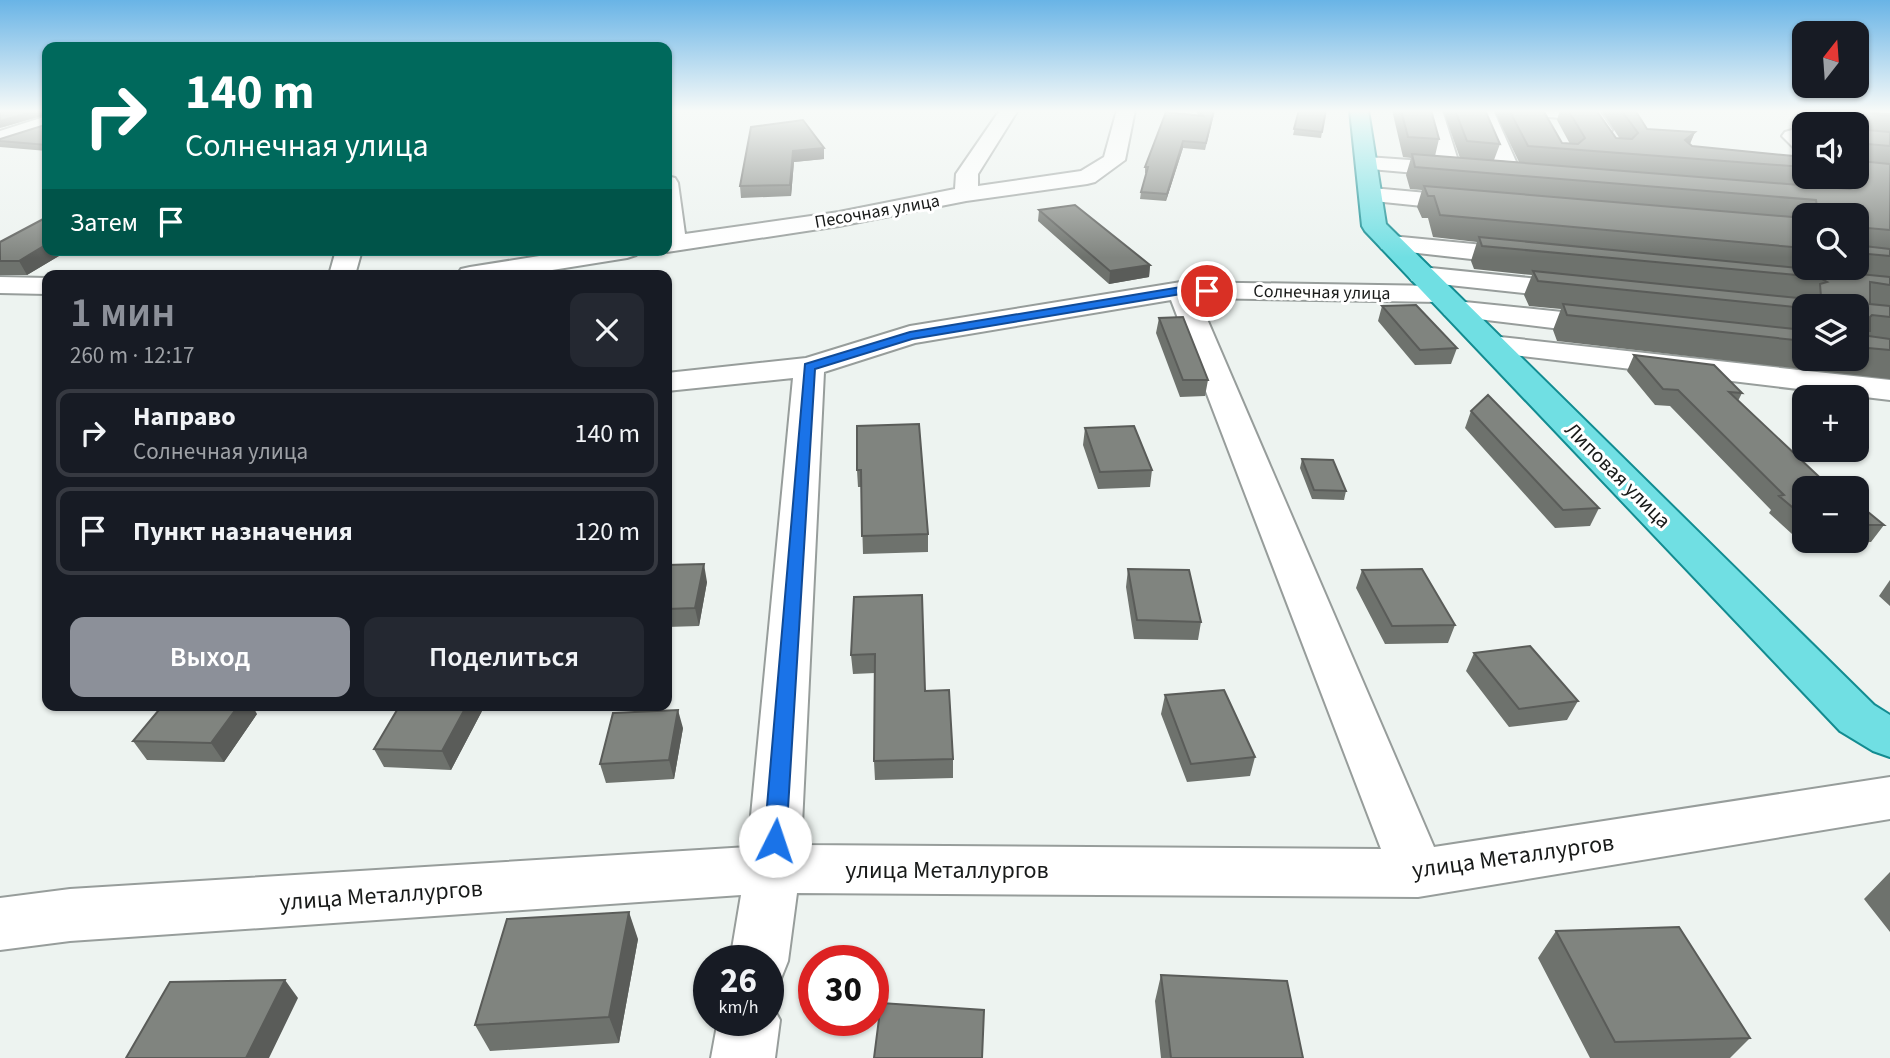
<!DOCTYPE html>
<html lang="ru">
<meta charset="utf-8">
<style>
:root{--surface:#171b24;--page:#242831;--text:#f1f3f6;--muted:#9ea1a6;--line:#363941;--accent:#8c9099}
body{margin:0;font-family:"Source Sans 3",sans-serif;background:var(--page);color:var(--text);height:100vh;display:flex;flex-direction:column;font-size:26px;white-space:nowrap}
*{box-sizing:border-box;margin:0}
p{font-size:23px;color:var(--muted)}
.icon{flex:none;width:38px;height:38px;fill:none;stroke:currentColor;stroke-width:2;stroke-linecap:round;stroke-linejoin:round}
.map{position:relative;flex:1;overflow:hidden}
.side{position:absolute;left:42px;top:270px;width:630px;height:441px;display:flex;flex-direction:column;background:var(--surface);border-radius:14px;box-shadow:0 2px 5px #0004}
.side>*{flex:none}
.banner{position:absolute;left:42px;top:42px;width:630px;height:214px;border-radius:14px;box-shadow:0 2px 5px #0004;background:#00695c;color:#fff;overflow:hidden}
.needle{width:46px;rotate:17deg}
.fabs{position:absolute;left:1792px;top:21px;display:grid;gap:14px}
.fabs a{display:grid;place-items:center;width:77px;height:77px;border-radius:14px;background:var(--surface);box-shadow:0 2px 5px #0004;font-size:35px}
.speed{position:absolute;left:693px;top:945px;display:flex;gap:14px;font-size:35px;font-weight:700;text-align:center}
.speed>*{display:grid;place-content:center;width:91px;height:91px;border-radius:50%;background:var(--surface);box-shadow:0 2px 5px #0004;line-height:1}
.speed small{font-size:18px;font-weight:400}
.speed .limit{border:10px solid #d22;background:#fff;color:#111}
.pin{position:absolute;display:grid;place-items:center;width:60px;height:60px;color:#fff;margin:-30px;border:4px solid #fff;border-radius:50%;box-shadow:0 2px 7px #0007}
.me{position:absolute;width:77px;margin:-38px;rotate:4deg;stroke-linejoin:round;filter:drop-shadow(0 0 5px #0008)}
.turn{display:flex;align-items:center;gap:24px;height:147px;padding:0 28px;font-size:32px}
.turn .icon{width:91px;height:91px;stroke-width:2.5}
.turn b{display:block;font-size:49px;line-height:60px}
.then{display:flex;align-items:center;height:66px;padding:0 28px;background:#0003;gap:14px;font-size:26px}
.round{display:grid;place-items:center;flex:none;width:74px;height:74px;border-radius:14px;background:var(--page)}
.overview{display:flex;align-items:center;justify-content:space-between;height:119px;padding:0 28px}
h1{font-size:42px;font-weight:600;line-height:52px;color:var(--accent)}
.button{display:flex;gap:14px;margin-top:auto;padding:14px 28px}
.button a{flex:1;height:80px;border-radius:14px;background:var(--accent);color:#fff;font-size:28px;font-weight:600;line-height:80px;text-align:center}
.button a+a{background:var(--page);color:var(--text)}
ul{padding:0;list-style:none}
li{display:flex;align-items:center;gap:21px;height:88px;margin:0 14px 10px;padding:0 14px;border:4px solid var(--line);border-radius:14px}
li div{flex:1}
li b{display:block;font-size:26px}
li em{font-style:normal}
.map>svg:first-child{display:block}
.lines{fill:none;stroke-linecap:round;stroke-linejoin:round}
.minor-casing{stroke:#979d9b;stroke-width:4}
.major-casing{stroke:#138c91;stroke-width:4}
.minor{fill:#fff;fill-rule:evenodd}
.major{fill:#70dfe3;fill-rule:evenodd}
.wall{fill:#6e726d;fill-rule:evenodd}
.shaded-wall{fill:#5a5c59}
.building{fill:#80847f;stroke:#5a5c59;stroke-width:2}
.route{fill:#1a73e8;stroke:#114b97;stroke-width:2}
.labels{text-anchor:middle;stroke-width:6;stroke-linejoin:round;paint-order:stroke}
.far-street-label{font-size:18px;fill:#181a19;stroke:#fff}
.street-label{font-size:21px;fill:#181a19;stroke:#fff}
.near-street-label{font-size:24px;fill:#181a19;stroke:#fff}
</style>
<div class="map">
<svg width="1890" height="1058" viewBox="0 0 1890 1058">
<rect width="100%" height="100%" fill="#edf3f0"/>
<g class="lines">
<defs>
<path id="minor" d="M 1000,110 L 1018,110 L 978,174 L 978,186 L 1081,171 L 1104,157 L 1117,110 L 1135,110 L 1125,160 L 1095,182 L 1087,184 L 966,201 L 839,226 L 667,252 L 662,250 L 667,250 L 667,176 L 675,178 L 678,183 L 685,234 L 839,212 L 955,189 L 956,174 Z
M 1424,110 L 1442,110 L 1461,170 L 1458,175 L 1450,176 L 1359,168 L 1356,163 L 1359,158 L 1367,157 L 1437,162 Z
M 1475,110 L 1493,110 L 1522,175 L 1519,180 C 1503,184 1481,181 1465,177 L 1462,172 L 1465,167 L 1497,167 Z
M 1527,110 L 1595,110 L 1599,111 L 1612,130 L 1609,134 L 1595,134 L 1586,120 L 1536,116 Z
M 47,116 L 47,128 L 0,144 L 0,131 Z
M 1792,130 L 1804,131 L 1804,153 L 1797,151 L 1782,136 L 1785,132 Z
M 1372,188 L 1471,197 L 1479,199 L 1483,204 L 1479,209 L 1471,211 L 1364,200 L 1361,195 L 1364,190 Z
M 1391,236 L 1525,249 L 1534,252 L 1538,257 L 1534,262 L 1525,265 L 1382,249 L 1378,244 L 1382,239 Z
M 336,250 L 362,250 L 355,275 L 329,275 Z
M 577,250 L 640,250 L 636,255 L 627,258 L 521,275 L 457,275 L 461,269 L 470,267 Z
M 1421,267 L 1579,283 L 1589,285 L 1593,291 L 1589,297 L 1579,299 L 1412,281 L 1408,275 L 1412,269 Z
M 0,277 L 47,278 L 47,294 L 0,293 Z
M 1181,282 L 1440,286 L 1450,288 L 1454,294 L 1450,300 L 1440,302 L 1198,298 L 1434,847 L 1890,777 L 1890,819 L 1418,897 L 797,893 L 788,961 L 780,981 L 768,985 L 768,961 L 730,961 L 741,895 L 70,941 L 0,950 L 0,898 L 70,889 L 748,847 L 793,378 L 667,391 L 667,373 L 806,358 L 910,326 ZM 1171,300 L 1381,849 L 801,845 L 824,372 L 915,343 Z
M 1455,301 L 1610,317 L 1620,320 L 1624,326 L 1620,332 L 1610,335 L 1445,315 L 1441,309 L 1445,303 Z
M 1491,336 L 1890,380 L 1890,400 L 1480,351 L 1476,345 L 1480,339 Z
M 768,998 L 780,1020 L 775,1058 L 711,1058 L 718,1020 L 768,1020 Z"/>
<path id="major" d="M 1350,110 L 1368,110 L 1386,224 L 1874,705 L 1890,715 L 1890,757 L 1873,751 L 1840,731 L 1365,231 L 1362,226 Z"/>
</defs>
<use href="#minor" class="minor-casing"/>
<use href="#major" class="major-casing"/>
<use href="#minor" class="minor"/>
<use href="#major" class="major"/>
</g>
<path class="wall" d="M 47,110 L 47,151 L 0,147 L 0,139 L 45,125 L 45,115 L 0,128 Z
M 1195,110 L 1215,110 L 1205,150 L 1183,148 L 1166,201 L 1140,199 L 1141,192 L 1146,173 L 1145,173 L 1145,167 L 1198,115 Z
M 1299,110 L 1326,110 L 1321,138 L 1293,135 Z
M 1392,110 L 1431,110 L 1439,139 L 1435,156 L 1460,158 L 1443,110 L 1485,110 L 1500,144 L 1494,160 L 1519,162 L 1494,110 L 1543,110 L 1562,143 L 1570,144 L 1557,120 L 1560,110 L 1596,110 L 1616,138 L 1620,139 L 1601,110 L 1635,110 L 1647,129 L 1695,132 L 1690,144 L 1692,146 L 1804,157 L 1804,177 L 1857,177 L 1857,124 L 1814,124 L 1821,110 L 1890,114 L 1890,379 L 1557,341 L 1553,330 L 1561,309 L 1529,306 L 1524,295 L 1532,275 L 1474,269 L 1471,261 L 1477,242 L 1433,237 L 1428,218 L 1422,218 L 1417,207 L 1422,190 L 1410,189 L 1406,175 L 1411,158 L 1403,157 ZM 1804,215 L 1857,215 L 1857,268 L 1804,268 ZM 1804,306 L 1857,306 L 1857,359 L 1804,359 Z
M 751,127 L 824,159 L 794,162 L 791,196 L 741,198 L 740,186 Z
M 1039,210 L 1150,265 L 1149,277 L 1109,284 L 1038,221 Z
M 0,242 L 47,250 L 69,250 L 27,275 L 0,275 Z
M 1382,306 L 1457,348 L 1451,364 L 1415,365 L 1378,321 Z
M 1159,318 L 1208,380 L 1205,396 L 1180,397 L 1156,333 Z
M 1634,355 L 1742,393 L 1738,401 L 1804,488 L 1804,541 L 1857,541 L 1857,503 L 1884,525 L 1871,542 L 1803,544 L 1769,513 L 1771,510 L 1670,406 L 1655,405 L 1627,371 Z
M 1471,411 L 1599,508 L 1590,526 L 1555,528 L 1465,428 Z
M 919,424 L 928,534 L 928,552 L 863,554 L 861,487 L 858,487 L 857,470 Z
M 1085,428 L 1152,470 L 1150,487 L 1098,489 L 1083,445 Z
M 1302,459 L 1346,491 L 1344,500 L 1312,499 L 1300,468 Z
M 667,565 L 707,582 L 699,626 L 667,627 Z
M 1128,569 L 1201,622 L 1198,640 L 1134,639 L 1126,587 Z
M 1362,570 L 1455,625 L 1448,643 L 1385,644 L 1356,588 Z
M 1890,580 L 1890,606 L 1879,596 Z
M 854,597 L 925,691 L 953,759 L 953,778 L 875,780 L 874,761 L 875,673 L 853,674 L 851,655 Z
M 1474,653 L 1578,701 L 1567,720 L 1509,727 L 1466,671 Z
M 1165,695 L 1255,757 L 1250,776 L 1187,782 L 1161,714 Z
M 482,711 L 451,770 L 384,767 L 374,749 Z
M 257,714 L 224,762 L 147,760 L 133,741 Z
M 683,728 L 674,779 L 606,783 L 600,764 Z
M 1890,872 L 1890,932 L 1864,899 Z
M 1556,931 L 1750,1038 L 1730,1058 L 1590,1058 L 1538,958 Z
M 638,939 L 619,1043 L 490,1051 L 475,1025 Z
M 1161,975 L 1303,1058 L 1161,1058 L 1155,1001 Z"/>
<path class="shaded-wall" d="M 39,110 L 47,110 L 47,114 L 0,128 L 0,121 Z
M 1695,132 L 1686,152 L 1685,140 Z
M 1183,141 L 1183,148 L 1166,201 L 1167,194 Z
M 824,148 L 824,159 L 794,162 L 791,196 L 790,185 L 793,151 Z
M 47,244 L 47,250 L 69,250 L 27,275 L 19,261 Z
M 1150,265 L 1149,277 L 1109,284 L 1110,271 Z
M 704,564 L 707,582 L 699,626 L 695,608 Z
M 239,705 L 252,705 L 257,714 L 224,762 L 211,743 Z
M 467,705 L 480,705 L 482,711 L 451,770 L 442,751 Z
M 678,710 L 683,728 L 674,779 L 669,760 Z
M 629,912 L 638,939 L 619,1043 L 609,1017 Z
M 285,980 L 298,998 L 269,1058 L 246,1058 Z"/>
<path class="building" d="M 0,110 L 39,110 L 0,121 Z
M 46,110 L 47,110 L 47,145 L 0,141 L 0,139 L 45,125 Z
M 1199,110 L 1214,110 L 1206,143 L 1183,141 L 1167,194 L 1141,192 L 1148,167 L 1145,167 L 1166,112 L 1203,116 Z
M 1299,110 L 1326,110 L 1322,132 L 1294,129 Z
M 1401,110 L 1431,110 L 1439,139 L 1408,137 Z
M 1455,110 L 1485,110 L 1500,144 L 1467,141 Z
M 1509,110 L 1543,110 L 1562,143 L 1578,144 L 1585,138 L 1568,110 L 1596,110 L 1616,138 L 1632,139 L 1638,133 L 1621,110 L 1635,110 L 1647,129 L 1695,132 L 1685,140 L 1692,146 L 1804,157 L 1804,167 L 1528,146 Z
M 1822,110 L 1890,114 L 1890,116 L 1867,113 L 1865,116 L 1865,127 L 1867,130 L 1890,132 L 1890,146 L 1868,144 L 1865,153 L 1857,146 L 1857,124 L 1831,124 L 1827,121 L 1835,121 Z
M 803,120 L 824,148 L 793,151 L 790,185 L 740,186 L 751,127 Z
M 1412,154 L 1850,189 L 1860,186 L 1864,179 L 1860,173 L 1857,172 L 1857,155 L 1860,161 L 1890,164 L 1890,230 L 1868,228 L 1868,242 L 1864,246 L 1890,249 L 1890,256 L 1857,253 L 1857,215 L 1818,215 L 1816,200 L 1415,167 Z
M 1424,186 L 1804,218 L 1804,248 L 1440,215 L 1434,196 L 1428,196 Z
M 1075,205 L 1150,265 L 1110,271 L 1039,210 Z
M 47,217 L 47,244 L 19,261 L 0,261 L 0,242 Z
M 1479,237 L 1890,277 L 1890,285 L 1870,282 L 1870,304 L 1890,306 L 1890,317 L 1872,315 L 1870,317 L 1870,331 L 1862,331 L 1861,335 L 1890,339 L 1890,350 L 1857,347 L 1857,306 L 1804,306 L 1804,308 L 1538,281 L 1533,271 L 1818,300 L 1821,297 L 1820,284 L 1827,282 L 1818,277 L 1482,246 Z
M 1563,304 L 1804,330 L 1804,341 L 1567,315 Z
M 1416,305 L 1457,348 L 1420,350 L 1382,306 Z
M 1183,317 L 1208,380 L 1183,380 L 1159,318 Z
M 1634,355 L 1714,365 L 1742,393 L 1729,392 L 1831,488 L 1804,488 L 1804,517 L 1779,496 L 1784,495 L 1678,390 L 1663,389 Z
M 1488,395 L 1599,508 L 1563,510 L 1471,411 Z
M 919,424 L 928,534 L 862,536 L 861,470 L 857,470 L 857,426 Z
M 1134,426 L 1152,470 L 1100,472 L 1085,428 Z
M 1302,459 L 1333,460 L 1346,491 L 1314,490 Z
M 1857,503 L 1884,525 L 1857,525 Z
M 704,564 L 695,608 L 667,609 L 667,565 Z
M 1128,569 L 1189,570 L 1201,622 L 1137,620 Z
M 1422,569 L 1455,625 L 1392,626 L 1362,570 Z
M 922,595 L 925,691 L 949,690 L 953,759 L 874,761 L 875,654 L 851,655 L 854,597 Z
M 1530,646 L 1578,701 L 1519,709 L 1474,653 Z
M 1224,690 L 1255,757 L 1191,764 L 1165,695 Z
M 163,705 L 239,705 L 211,743 L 133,741 Z
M 400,705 L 467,705 L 442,751 L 374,749 Z
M 678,710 L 669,760 L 600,764 L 613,713 Z
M 629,912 L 609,1017 L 475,1025 L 507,919 Z
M 1679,927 L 1750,1038 L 1615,1042 L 1556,931 Z
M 1161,975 L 1287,981 L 1303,1058 L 1171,1058 Z
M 285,980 L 246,1058 L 126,1058 L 170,982 Z
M 881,1003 L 984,1010 L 982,1058 L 874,1058 Z"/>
<linearGradient id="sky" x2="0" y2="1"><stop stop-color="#69b4e6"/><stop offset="0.43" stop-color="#f7faf8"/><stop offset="1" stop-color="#f7faf8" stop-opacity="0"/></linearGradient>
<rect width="1890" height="258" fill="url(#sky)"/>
<path class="route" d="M 1181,287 L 1207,287 L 1212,291 L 1207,294 L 1181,294 L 912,339 L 815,369 L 786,841 L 783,848 L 775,851 L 767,848 L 764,841 L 805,364 L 910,332 Z"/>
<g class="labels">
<g class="far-street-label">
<text transform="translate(877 211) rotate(-10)" y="6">Песочная улица</text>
<text transform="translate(1322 292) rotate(1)" y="6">Солнечная улица</text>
</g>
<g class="street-label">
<text transform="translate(1618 475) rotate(45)" y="7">Липовая улица</text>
</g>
<g class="near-street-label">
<text transform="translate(1513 856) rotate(-8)" y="8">улица Металлургов</text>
<text x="947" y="878">улица Металлургов</text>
<text transform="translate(381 895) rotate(-4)" y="8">улица Металлургов</text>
</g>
</g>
</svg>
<div class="fabs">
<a><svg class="needle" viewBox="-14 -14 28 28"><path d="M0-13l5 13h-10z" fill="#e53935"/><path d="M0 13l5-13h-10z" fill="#9ea1a6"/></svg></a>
<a><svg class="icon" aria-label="sound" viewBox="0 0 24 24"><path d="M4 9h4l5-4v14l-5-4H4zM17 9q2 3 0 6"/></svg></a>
<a><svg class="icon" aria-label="search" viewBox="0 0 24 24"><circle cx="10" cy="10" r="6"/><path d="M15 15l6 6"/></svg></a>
<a><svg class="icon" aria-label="layers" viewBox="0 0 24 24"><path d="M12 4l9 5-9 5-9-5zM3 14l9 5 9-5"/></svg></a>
<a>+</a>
<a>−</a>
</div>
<div class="speed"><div>26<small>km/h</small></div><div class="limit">30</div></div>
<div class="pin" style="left:1207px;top:291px;background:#d93025"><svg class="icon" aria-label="arrive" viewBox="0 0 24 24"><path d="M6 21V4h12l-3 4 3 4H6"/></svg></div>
<svg class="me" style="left:775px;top:841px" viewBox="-20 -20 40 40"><circle r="19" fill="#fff"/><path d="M0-13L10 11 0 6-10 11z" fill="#1a73e8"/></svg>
<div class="banner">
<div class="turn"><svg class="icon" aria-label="right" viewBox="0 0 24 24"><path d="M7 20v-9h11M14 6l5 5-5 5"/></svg><div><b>140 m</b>Солнечная улица</div></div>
<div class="then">Затем<svg class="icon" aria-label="arrive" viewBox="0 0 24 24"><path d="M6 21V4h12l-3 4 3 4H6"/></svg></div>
</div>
<section class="side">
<div class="overview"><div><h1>1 мин</h1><p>260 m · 12:17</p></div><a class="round"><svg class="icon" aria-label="close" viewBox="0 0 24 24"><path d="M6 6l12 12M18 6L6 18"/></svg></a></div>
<ul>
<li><svg class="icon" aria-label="right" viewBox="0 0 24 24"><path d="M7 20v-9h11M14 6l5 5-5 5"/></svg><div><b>Направо</b><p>Солнечная улица</p></div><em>140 m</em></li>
<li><svg class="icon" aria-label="arrive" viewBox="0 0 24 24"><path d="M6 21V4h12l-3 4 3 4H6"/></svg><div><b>Пункт назначения</b></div><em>120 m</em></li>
</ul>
<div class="button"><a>Выход</a><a>Поделиться</a></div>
</section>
</div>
